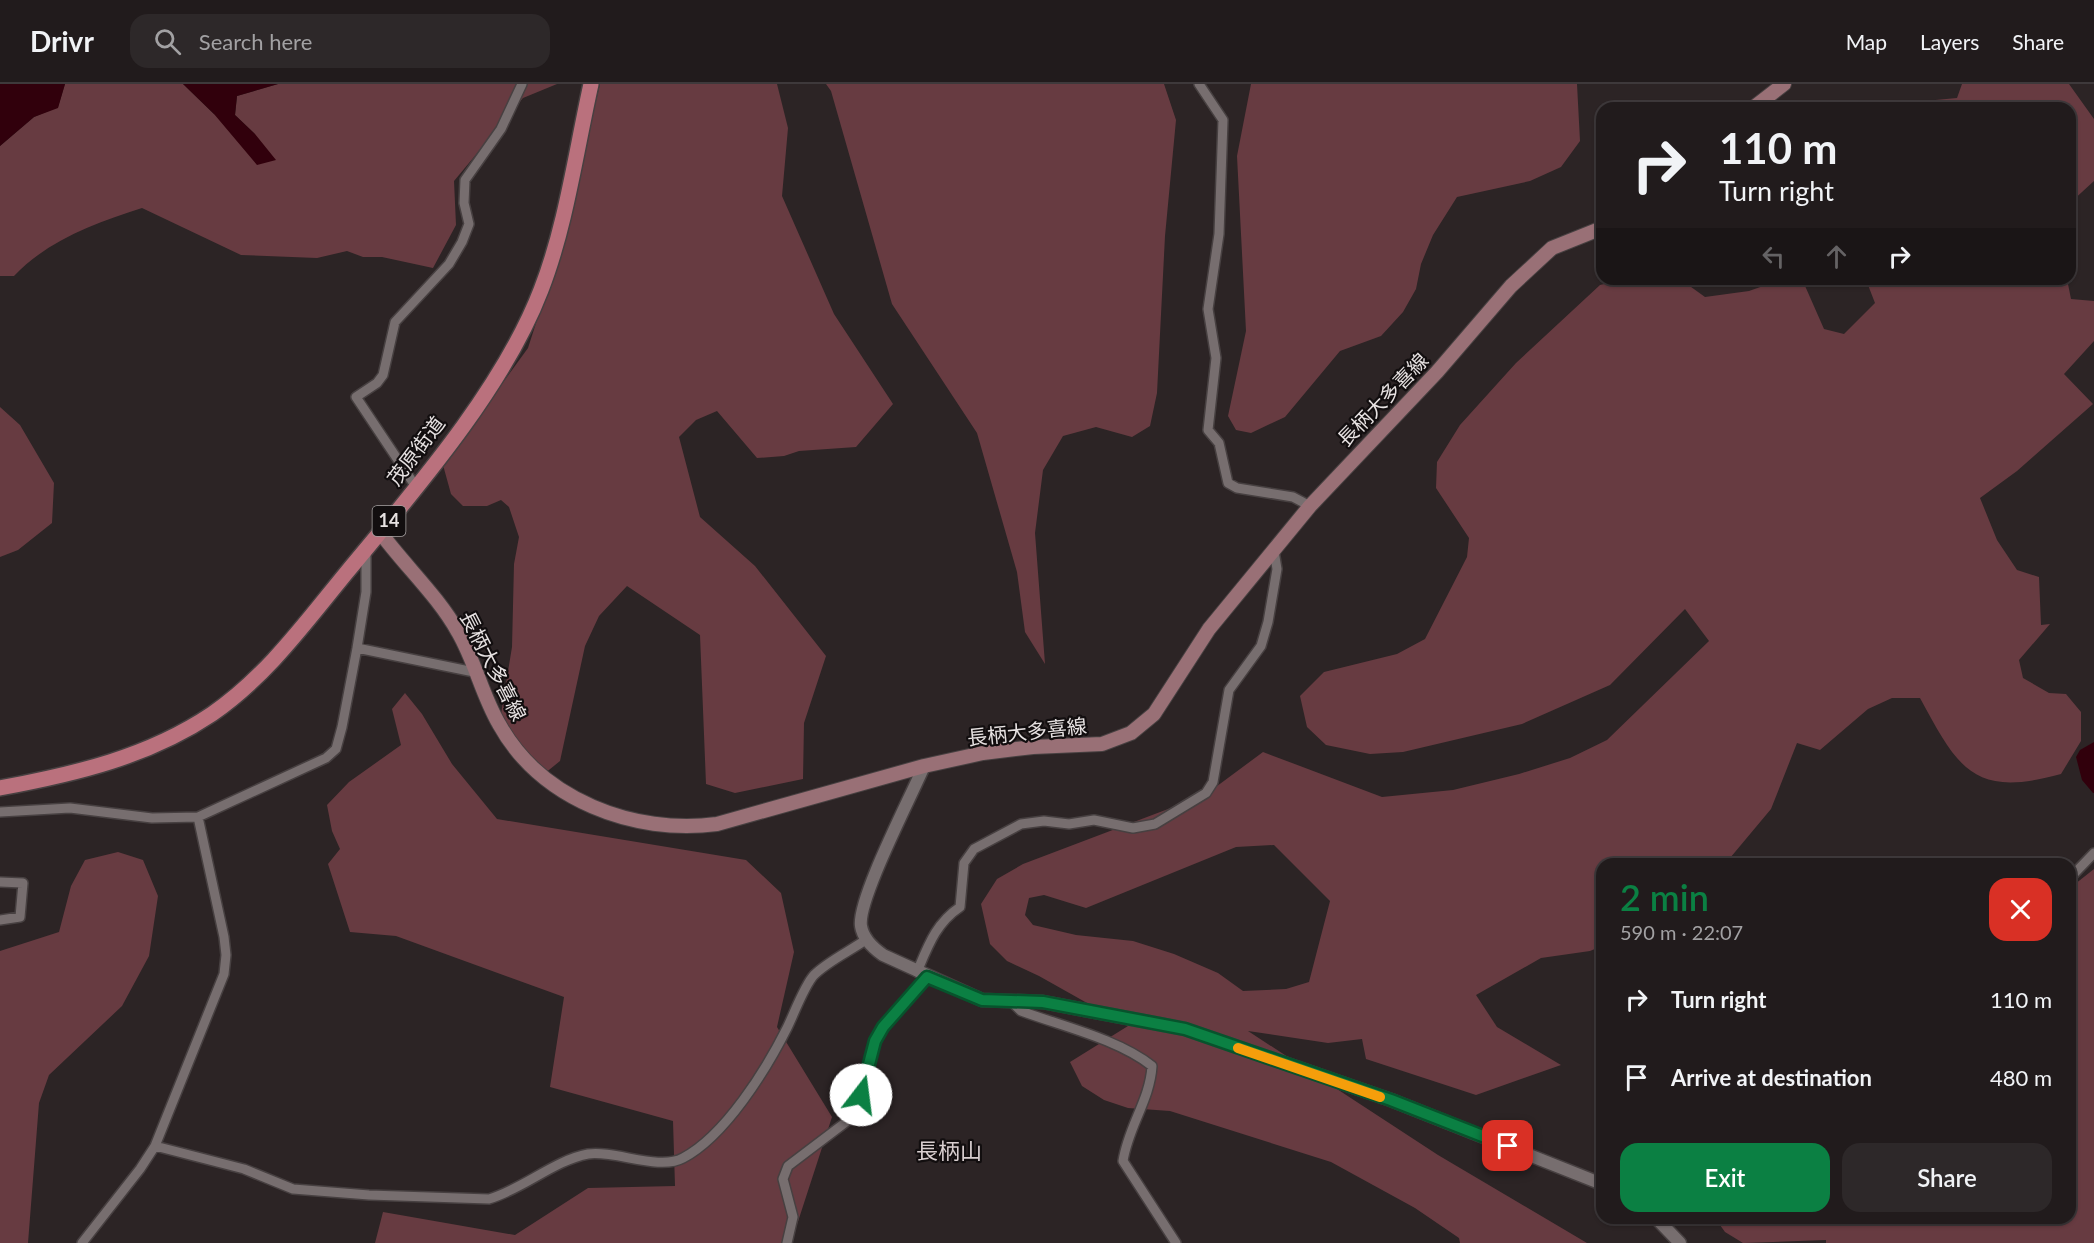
<!DOCTYPE html>
<meta charset="utf-8">
<style>
:root{--surface:#211b1c;--page:#2d2829;--text:#f1f3f6;--muted:#a2a1a3;--line:#3e393b;--accent:#0b8043}
body{margin:0;font-family:Lato,"Noto Sans JP",sans-serif;background:var(--page);color:var(--text);height:100vh;display:flex;flex-direction:column;font-size:22px;white-space:nowrap}
*{box-sizing:border-box;margin:0}
p{font-size:20px;color:var(--muted)}
.icon{flex:none;width:33px;height:33px;fill:none;stroke:currentColor;stroke-width:2;stroke-linecap:round;stroke-linejoin:round}
.map{position:relative;flex:1;overflow:hidden}
.drawer{position:absolute;left:1596px;top:774px;width:480px;height:366px;display:flex;flex-direction:column;background:var(--surface);border-radius:18px;box-shadow:0 2px 4px #0004,0 0 0 2px var(--line)}
.drawer>*{flex:none}
.banner{position:absolute;left:1596px;top:18px;width:480px;height:183px;border-radius:18px;box-shadow:0 2px 4px #0004,0 0 0 2px var(--line);background:#211b1c;color:var(--text);overflow:hidden}
.pin{position:absolute;display:grid;place-items:center;width:51px;height:51px;color:#fff;margin:-26px;border-radius:12px;box-shadow:0 3px 9px #0006}
.me{position:absolute;width:66px;margin:-33px;rotate:15deg;stroke-linejoin:round;filter:drop-shadow(0 0 4px #0008)}
.turn{display:flex;align-items:center;gap:21px;height:126px;padding:0 24px;font-size:27px}
.turn .icon{width:78px;height:78px;stroke-width:2.5}
.turn b{display:block;font-size:42px;line-height:51px}
.lanes{display:flex;align-items:center;height:57px;padding:0 24px;background:#0003;justify-content:center;gap:30px;direction:ltr}
.lanes .off{opacity:.35}
.round{display:grid;place-items:center;flex:none;width:63px;height:63px;border-radius:18px;background:var(--page)}
.overview{display:flex;align-items:center;justify-content:space-between;height:102px;padding:0 24px}
h1{font-size:36px;font-weight:600;line-height:45px;color:var(--accent)}
.button{display:flex;gap:12px;margin-top:auto;padding:12px 24px}
.button a{flex:1;height:69px;border-radius:18px;background:var(--accent);color:#fff;font-size:24px;font-weight:600;line-height:69px;text-align:center}
.button a+a{background:var(--page);color:var(--text)}
ul{padding:0;list-style:none}
li{display:flex;align-items:center;gap:18px;height:78px;padding:0 24px}
li div{flex:1}
li b{display:block;font-size:22px}
li em{font-style:normal}
header{display:flex;align-items:center;gap:36px;box-sizing:border-box;height:84px;padding:0 30px;background:var(--surface);border-bottom:2px solid var(--line)}
header strong{font-size:28px}
nav{display:flex;gap:33px;margin-inline-start:auto;font-size:21px}
.search{width:420px;height:54px;background:var(--page);display:flex;align-items:center;gap:15px;box-sizing:border-box;padding:0 21px;border-radius:18px;color:var(--muted);font-size:22px}
.map>svg:first-child{display:block}
.green{fill:#673b41;fill-rule:evenodd}
.water{fill:#31000c}
.lines{fill:none;stroke-linecap:round;stroke-linejoin:round}
.minor-casing{stroke:#474041;stroke-width:12}
.tertiary-casing{stroke:#474041;stroke-width:15}
.secondary-casing{stroke:#474041;stroke-width:16}
.primary-casing{stroke:#474041;stroke-width:18}
.minor{stroke:#776e6f;stroke-width:9}
.tertiary{stroke:#776e6f;stroke-width:12}
.secondary{stroke:#997076;stroke-width:14}
.primary{stroke:#ba717d;stroke-width:15}
.route-casing{stroke:#07532c;stroke-width:15}
.route{stroke:#0b8043;stroke-width:10}
.slow{stroke:#f59e0b;stroke-width:10}
.labels{text-anchor:middle;stroke-width:4.5;stroke-linejoin:round;paint-order:stroke}
.shield{fill:#120e0f;stroke:#a7a2a3;stroke-width:1.5}
.shield-label{font-size:18px;font-weight:bold;fill:#e7e2e2}
.street-label{font-size:20px;fill:#e7e2e2;stroke:#120e0f}
.quarter-label{font-size:22px;fill:#d8cecf;stroke:#120e0f}
</style>
<header>
<strong>Drivr</strong>
<div class="search"><svg class="icon" aria-label="search" viewBox="0 0 24 24"><circle cx="10" cy="10" r="6"/><path d="M15 15l6 6"/></svg>Search here</div>
<nav><a>Map</a><a>Layers</a><a>Share</a></nav>
</header>
<div class="map">
<svg width="2094" height="1159" viewBox="0 0 2094 1159">
<rect width="100%" height="100%" fill="#2c2425"/>
<path class="green" d="M 65,0 L 183,0 L 214,30 L 255,50 L 235,31 L 237,12 L 278,0 L 557,0 L 523,14 L 454,97 L 456,141 L 433,184 L 382,173 L 363,173 L 347,167 L 317,174 L 241,171 L 142,124 C 96,139 48,156 14,192 L 0,192 L 0,62 L 34,33 L 58,23 Z
M 600,0 L 777,0 L 788,44 L 782,112 L 834,230 L 893,320 L 856,363 L 799,367 L 784,372 L 757,374 L 717,327 L 696,336 L 679,353 L 700,433 L 755,482 L 826,572 L 804,639 L 803,695 L 735,709 L 706,700 L 700,551 L 627,502 L 599,532 L 585,562 L 560,677 L 544,690 L 499,642 L 512,563 L 514,480 L 519,453 L 509,423 L 501,416 L 487,422 L 463,422 L 451,410 L 443,381 L 528,264 L 564,152 Z
M 826,0 L 1164,0 L 1176,36 L 1165,152 L 1157,309 L 1150,342 L 1132,353 L 1096,343 L 1063,352 L 1043,386 L 1035,449 L 1045,580 L 1025,548 L 1017,488 L 977,349 L 892,220 L 831,7 Z
M 1251,0 L 1577,0 L 1580,57 L 1561,83 L 1530,97 L 1457,113 L 1433,151 L 1421,180 L 1416,205 L 1403,228 L 1381,252 L 1340,267 L 1285,333 L 1251,349 L 1236,346 L 1228,332 L 1246,247 L 1237,72 Z
M 1962,0 L 2069,0 L 2094,35 L 2094,97 L 2070,119 L 2070,24 L 1892,24 L 1892,20 L 1957,14 Z
M 1625,195 L 1680,195 L 1705,213 L 1749,207 L 1783,195 L 1802,195 L 1824,245 L 1844,250 L 1875,219 L 1868,201 L 1862,195 L 2067,195 L 2071,215 L 2094,217 L 2094,257 L 2064,290 L 2093,320 L 2017,387 L 1980,414 L 1997,456 L 2017,486 L 2039,493 L 2041,541 L 2050,540 L 2019,576 L 2023,594 L 2049,609 L 2066,610 L 2081,628 L 2081,657 L 2061,690 C 1974,714 1959,686 1920,614 L 1892,614 L 1868,625 L 1820,666 L 1797,659 L 1771,725 L 1725,780 L 1602,780 L 1602,862 L 1590,867 L 1541,874 L 1476,911 L 1497,943 L 1561,981 L 1476,1011 L 1366,975 L 1362,955 L 1328,959 L 1248,947 L 1438,1071 L 1587,1159 L 1460,1159 L 1459,1154 L 1415,1124 L 1331,1078 L 1170,1027 L 1128,1024 L 1104,1016 L 1082,1002 L 1070,978 L 1128,942 L 1039,892 L 1007,877 L 990,860 L 981,820 L 997,795 L 1023,780 L 1205,711 L 1263,668 L 1382,713 L 1453,706 L 1519,690 L 1570,674 L 1607,656 L 1709,557 L 1685,525 L 1610,601 L 1522,640 L 1403,668 L 1370,670 L 1326,661 L 1307,643 L 1300,612 L 1324,588 L 1397,570 L 1425,555 L 1467,473 L 1469,454 L 1436,404 L 1437,378 L 1460,341 L 1516,279 L 1600,201 ZM 1274,761 L 1330,817 L 1309,898 L 1286,905 L 1243,907 L 1218,889 L 1174,870 L 1133,857 L 1076,851 L 1033,841 L 1025,831 L 1029,814 L 1044,811 L 1086,824 L 1236,763 Z
M 0,323 L 20,341 L 54,399 L 52,439 L 18,466 L 0,473 Z
M 405,609 L 422,630 L 452,680 L 497,735 L 746,776 L 781,809 L 794,868 L 777,943 L 832,1033 L 791,1159 L 375,1159 L 383,1128 L 515,1151 L 588,1104 L 675,1102 L 673,1037 L 550,1003 L 564,913 L 396,852 L 350,848 L 328,780 L 340,765 L 332,747 L 327,721 L 349,698 L 401,661 L 392,625 Z
M 118,768 L 143,776 L 158,812 L 149,872 L 122,922 L 49,991 L 39,1019 L 28,1159 L 0,1159 L 0,867 L 59,848 L 71,802 L 85,776 Z
M 2094,785 L 2094,1159 L 1826,1159 L 1826,1156 L 1743,1159 L 1725,1148 L 1715,1134 L 2070,1134 L 2070,804 Z"/>
<path class="water" d="M 0,0 L 65,0 L 58,24 L 34,33 L 0,62 Z
M 183,0 L 278,0 L 237,12 L 235,31 L 255,50 L 276,76 L 257,81 L 214,30 Z
M 2094,658 L 2094,709 L 2093,709 L 2082,696 L 2076,673 L 2080,666 Z"/>
<g class="lines">
<defs>
<path id="minor" d="M 1199,0 L 1223,36 L 1219,150 L 1208,225 L 1216,274 L 1208,346 L 1219,359 L 1228,399 L 1237,404 L 1293,413 L 1310,422
M 416,403 L 356,313 L 377,299 L 383,291 L 395,238 L 449,180 L 462,158 L 469,140 L 464,119 L 465,96 L 501,45 L 522,0
M 357,564 L 474,588
M 0,728 L 70,724 L 152,734 L 198,733 L 326,674 L 336,665 L 342,643 L 357,564 L 366,508 L 366,468
M 2070,794 L 2094,769
M 0,798 L 23,799 L 20,833 L 0,836
M 917,888 C 928,862 936,839 960,823 L 964,779 L 974,765 L 1021,740 L 1044,737 L 1069,740 L 1094,736 L 1133,744 L 1155,740 L 1206,709 L 1213,698 L 1229,606 L 1261,562 L 1268,538 L 1277,485 L 1274,467
M 1010,916 L 1021,927 C 1061,942 1118,955 1152,982 C 1150,1016 1128,1043 1123,1077 L 1176,1159
M 155,1062 L 244,1085 L 293,1105 L 369,1111 L 489,1115 C 523,1105 555,1076 588,1070 C 615,1066 659,1087 683,1074 C 725,1052 766,986 787,944 C 794,930 804,902 814,891 C 828,877 850,867 867,855
M 82,1159 L 140,1085 L 155,1062 L 224,890 L 226,871 L 224,853 L 198,733
M 787,1159 L 793,1133 L 783,1095 L 788,1082 L 850,1035 L 857,1026 L 875,957 L 883,943 L 927,893"/>
<path id="tertiary" d="M 924,682 C 911,713 857,816 861,842 C 863,855 873,864 883,871 L 982,916 L 1043,918 L 1185,945 L 1391,1016 L 1602,1100
M 1656,1134 L 1680,1159"/>
<path id="secondary" d="M 1753,24 L 1784,0
M 380,448 C 405,482 438,512 458,548 C 475,577 482,611 499,640 C 541,716 634,751 717,740 L 924,682 L 983,669 L 1033,663 L 1102,660 L 1131,649 L 1154,630 L 1209,545 L 1310,422 L 1437,288 L 1511,202 L 1552,164 L 1602,144"/>
<path id="primary" d="M 0,704 C 75,690 148,673 212,630 C 267,592 305,539 347,488 C 415,406 503,305 541,206 C 566,142 576,67 591,0"/>
</defs>
<use href="#minor" class="minor-casing"/>
<use href="#tertiary" class="tertiary-casing"/>
<use href="#secondary" class="secondary-casing"/>
<use href="#primary" class="primary-casing"/>
<use href="#minor" class="minor"/>
<use href="#tertiary" class="tertiary"/>
<use href="#secondary" class="secondary"/>
<use href="#primary" class="primary"/>
</g>
<g class="lines">
<defs>
<path id="route" d="M 861,1011 L 875,957 L 883,943 L 927,893 L 982,916 L 1043,918 L 1185,945 L 1391,1016 L 1508,1062"/>
</defs>
<use href="#route" class="route-casing"/>
<use href="#route" class="route"/>
<path class="slow" d="M 1238,964 L 1380,1013"/>
</g>
<g class="labels">
<rect class="shield" x="372.5" y="422" width="33" height="30" rx="4.5"/>
<g class="shield-label">
<text x="389" y="443">14</text>
</g>
<g class="street-label">
<text transform="translate(1383 316) rotate(-46)" y="7">長柄大多喜線</text>
<text transform="translate(416 367) rotate(-53)" y="7">茂原街道</text>
<text transform="translate(493 582) rotate(63)" y="7">長柄大多喜線</text>
<text transform="translate(1027 648) rotate(-6)" y="7">長柄大多喜線</text>
</g>
<g class="quarter-label">
<text x="949" y="1075">長柄山</text>
</g>
</g>
</svg>
<div class="pin" style="left:1508px;top:1062px;background:#d93025"><svg class="icon" aria-label="arrive" viewBox="0 0 24 24"><path d="M6 21V4h12l-3 4 3 4H6"/></svg></div>
<svg class="me" style="left:861px;top:1011px" viewBox="-20 -20 40 40"><circle r="19" fill="#fff"/><path d="M0-13L10 11 0 6-10 11z" fill="#0b8043"/></svg>
<div class="banner">
<div class="turn"><svg class="icon" aria-label="right" viewBox="0 0 24 24"><path d="M7 20v-9h11M14 6l5 5-5 5"/></svg><div><b>110 m</b>Turn right</div></div>
<div class="lanes"><svg class="icon off" aria-label="left" viewBox="0 0 24 24"><path d="M17 20v-9H6M10 6l-5 5 5 5"/></svg><svg class="icon off" aria-label="ahead" viewBox="0 0 24 24"><path d="M12 20V5M6 11l6-6 6 6"/></svg><svg class="icon" aria-label="right" viewBox="0 0 24 24"><path d="M7 20v-9h11M14 6l5 5-5 5"/></svg></div>
</div>
<section class="drawer">
<div class="overview"><div><h1>2 min</h1><p>590 m · 22:07</p></div><a class="round" style="background:#d93025;color:#fff"><svg class="icon" aria-label="close" viewBox="0 0 24 24"><path d="M6 6l12 12M18 6L6 18"/></svg></a></div>
<ul>
<li><svg class="icon" aria-label="right" viewBox="0 0 24 24"><path d="M7 20v-9h11M14 6l5 5-5 5"/></svg><div><b>Turn right</b></div><em>110 m</em></li>
<li><svg class="icon" aria-label="arrive" viewBox="0 0 24 24"><path d="M6 21V4h12l-3 4 3 4H6"/></svg><div><b>Arrive at destination</b></div><em>480 m</em></li>
</ul>
<div class="button"><a>Exit</a><a>Share</a></div>
</section>
</div>
